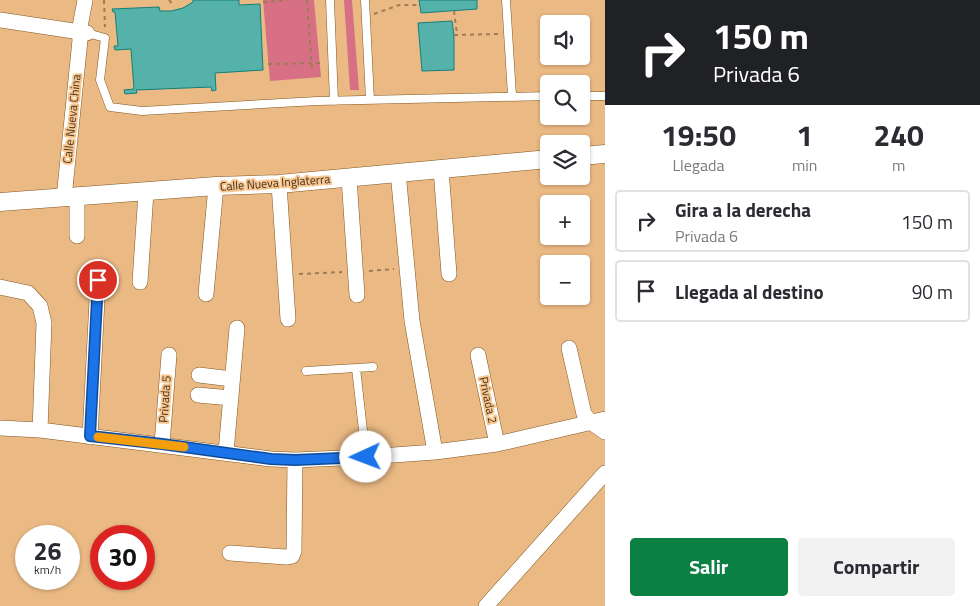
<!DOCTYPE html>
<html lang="es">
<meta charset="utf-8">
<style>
:root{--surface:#fff;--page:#f2f2f3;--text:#2b2b33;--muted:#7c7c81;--line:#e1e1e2;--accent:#0b8043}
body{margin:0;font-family:"Titillium Web",sans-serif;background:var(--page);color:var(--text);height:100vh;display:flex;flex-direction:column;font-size:19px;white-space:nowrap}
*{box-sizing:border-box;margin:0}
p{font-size:16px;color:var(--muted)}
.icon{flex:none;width:28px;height:28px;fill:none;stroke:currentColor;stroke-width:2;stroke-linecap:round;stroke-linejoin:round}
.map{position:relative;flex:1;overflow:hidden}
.panel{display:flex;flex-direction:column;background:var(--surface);width:375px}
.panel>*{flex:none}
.top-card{background:#202124;color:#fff;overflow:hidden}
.tools{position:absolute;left:540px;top:15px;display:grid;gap:10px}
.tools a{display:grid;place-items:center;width:50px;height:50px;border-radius:5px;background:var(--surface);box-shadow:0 1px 4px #0004;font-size:25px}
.speed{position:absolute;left:15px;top:525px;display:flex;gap:10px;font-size:25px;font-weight:700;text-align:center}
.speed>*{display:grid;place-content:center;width:65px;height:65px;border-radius:50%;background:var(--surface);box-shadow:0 1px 4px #0004;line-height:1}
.speed small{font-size:12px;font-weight:400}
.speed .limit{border:8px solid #d22;background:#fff;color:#111}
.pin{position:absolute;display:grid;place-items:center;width:42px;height:42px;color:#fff;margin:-21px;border:2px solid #fff;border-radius:50%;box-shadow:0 1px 5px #0007}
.me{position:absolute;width:55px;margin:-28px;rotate:268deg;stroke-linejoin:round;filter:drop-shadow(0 0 4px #0008)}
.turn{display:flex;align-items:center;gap:18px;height:105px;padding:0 25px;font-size:22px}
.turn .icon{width:65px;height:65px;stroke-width:2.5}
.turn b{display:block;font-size:35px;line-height:42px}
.eta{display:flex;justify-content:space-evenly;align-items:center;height:85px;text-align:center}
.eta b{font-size:30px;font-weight:700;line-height:35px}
.button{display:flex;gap:10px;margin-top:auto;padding:10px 25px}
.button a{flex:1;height:58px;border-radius:5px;background:var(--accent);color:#fff;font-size:20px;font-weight:700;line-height:58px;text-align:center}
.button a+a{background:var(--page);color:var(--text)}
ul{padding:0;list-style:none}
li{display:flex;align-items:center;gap:15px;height:62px;margin:0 10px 8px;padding:0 15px;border:2px solid var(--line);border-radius:5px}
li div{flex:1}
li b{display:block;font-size:19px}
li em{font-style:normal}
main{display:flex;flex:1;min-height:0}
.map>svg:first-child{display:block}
.green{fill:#d87085}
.building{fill:#54b2ab;stroke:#127f79}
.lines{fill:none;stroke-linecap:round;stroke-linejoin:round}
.service-casing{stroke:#81561f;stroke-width:9}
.minor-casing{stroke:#81561f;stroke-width:16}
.tertiary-casing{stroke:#81561f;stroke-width:19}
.path{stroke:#9f7b54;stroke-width:2;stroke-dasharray:4 4;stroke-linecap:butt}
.service{stroke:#fff;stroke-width:8}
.minor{stroke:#fff;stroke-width:15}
.tertiary{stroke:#fff;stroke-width:18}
.route-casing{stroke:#114b97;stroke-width:12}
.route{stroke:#1a73e8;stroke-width:9}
.slow{stroke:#f59e0b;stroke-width:9}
.labels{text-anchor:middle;stroke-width:4;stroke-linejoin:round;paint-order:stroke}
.street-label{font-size:12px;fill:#44301a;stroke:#f8c791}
</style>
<main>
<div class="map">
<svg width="605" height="606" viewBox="0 0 605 606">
<rect width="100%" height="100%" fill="#ebba84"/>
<path class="green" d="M 263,0 L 314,0 L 321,77 L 270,81 Z
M 344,0 L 352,0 L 359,90 L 350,90 Z"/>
<path class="building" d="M 193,0 L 239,0 L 239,5 L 260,4 L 263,70 L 215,73 L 216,90 L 212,91 L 211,87 L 136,90 L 137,93 L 125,94 L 124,90 L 134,89 L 131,49 L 115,50 L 114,46 L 118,46 L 115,12 L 113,12 L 112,9 L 159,7 L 160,11 L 171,11 L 183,8 L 193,2 Z
M 419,0 L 477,0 L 477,9 L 421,13 Z
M 452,21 L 454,35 L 454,70 L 422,71 L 418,23 Z"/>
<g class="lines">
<defs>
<path id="service" d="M 330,0 L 334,101
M 365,0 L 370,100
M 506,0 L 512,96
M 87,33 L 105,38 L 100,80 L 110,107 L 142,111 L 317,101 L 549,96
M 581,96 L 605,96
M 356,368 L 366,457
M 306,371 L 373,367"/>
<path id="minor" d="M 0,20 L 87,33
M 441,169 L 449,274
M 398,172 L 412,321 L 435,452
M 349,178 L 357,295
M 279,184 L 288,319
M 64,198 L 80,40 L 79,32 L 85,0
M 77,236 L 77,197
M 140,282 L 146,192
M 0,287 L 28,293 L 40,306 L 44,323 L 40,430
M 206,294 L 216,186
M 569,348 L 584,414 L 592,423 L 605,432
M 478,355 L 497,444
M 199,375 L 232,379
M 198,395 L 231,398
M 0,428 L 40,430 L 271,459 L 295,460 L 366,457 L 435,452 L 497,444 L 605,419
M 90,437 L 98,280
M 162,444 L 169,355
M 226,452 L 237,328
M 230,553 L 286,557 L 292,556 L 294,551 L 295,460
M 486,606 L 605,473"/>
<path id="tertiary" d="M 581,156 L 605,154
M 0,202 L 216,186 L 279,184 L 549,159"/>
</defs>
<use href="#service" class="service-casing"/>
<use href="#minor" class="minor-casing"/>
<use href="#tertiary" class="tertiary-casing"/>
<path class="path" d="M 104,0 L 105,27
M 169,0 L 173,5
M 307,0 L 312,69
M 263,2 L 289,0
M 454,11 L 457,34
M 374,14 L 399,5 L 420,5
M 454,35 L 498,34
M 268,64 L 322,63
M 369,271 L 394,269
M 299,274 L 342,272"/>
<use href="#service" class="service"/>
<use href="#minor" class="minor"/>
<use href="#tertiary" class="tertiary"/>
</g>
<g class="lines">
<defs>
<path id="route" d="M 98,280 L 90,436 L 162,444 L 271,459 L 295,460 L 366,457"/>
</defs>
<use href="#route" class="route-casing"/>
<use href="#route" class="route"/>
<path class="slow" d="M 98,437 L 184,447"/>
</g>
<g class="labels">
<g class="street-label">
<text transform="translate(72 119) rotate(-84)" y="4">Calle Nueva China</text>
<text transform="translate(275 183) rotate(-4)" y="4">Calle Nueva Inglaterra</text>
<text transform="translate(165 399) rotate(-86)" y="4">Privada 5</text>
<text transform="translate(488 400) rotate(78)" y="4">Privada 2</text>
</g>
</g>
</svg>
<div class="tools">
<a><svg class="icon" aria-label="sound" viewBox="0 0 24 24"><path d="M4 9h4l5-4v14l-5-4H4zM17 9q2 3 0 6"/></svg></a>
<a><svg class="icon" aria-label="search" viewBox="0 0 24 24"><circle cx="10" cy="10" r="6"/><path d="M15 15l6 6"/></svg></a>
<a><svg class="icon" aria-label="layers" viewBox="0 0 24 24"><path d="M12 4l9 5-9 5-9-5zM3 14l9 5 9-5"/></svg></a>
<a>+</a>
<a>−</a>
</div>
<div class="speed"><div>26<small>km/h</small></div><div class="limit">30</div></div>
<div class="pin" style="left:98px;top:280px;background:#d93025"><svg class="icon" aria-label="arrive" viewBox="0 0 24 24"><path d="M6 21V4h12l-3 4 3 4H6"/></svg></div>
<svg class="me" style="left:366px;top:457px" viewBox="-20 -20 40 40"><circle r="19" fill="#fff"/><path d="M0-13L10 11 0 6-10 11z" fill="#1a73e8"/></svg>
</div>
<section class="panel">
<div class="top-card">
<div class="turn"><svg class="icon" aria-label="right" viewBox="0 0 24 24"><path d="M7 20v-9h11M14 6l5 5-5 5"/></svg><div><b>150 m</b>Privada 6</div></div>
</div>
<div class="eta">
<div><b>19:50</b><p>Llegada</p></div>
<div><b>1</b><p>min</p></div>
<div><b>240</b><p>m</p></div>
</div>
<ul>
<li><svg class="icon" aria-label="right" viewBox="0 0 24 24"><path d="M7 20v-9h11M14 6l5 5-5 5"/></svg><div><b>Gira a la derecha</b><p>Privada 6</p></div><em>150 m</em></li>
<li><svg class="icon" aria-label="arrive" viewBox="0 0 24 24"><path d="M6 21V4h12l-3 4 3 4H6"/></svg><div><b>Llegada al destino</b></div><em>90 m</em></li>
</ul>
<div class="button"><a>Salir</a><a>Compartir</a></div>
</section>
</main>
